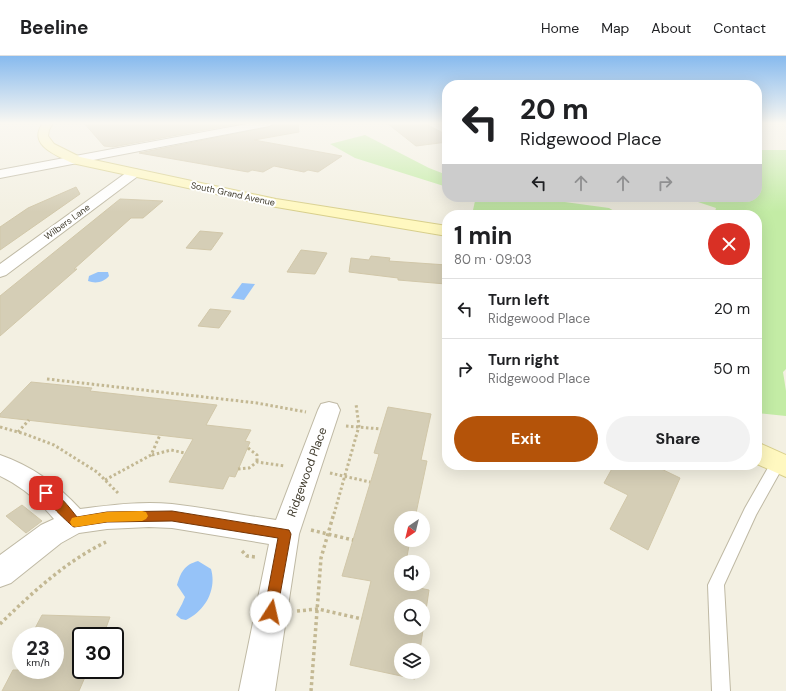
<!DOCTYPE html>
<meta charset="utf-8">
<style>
:root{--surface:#fff;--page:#f2f2f2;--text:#202124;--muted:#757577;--line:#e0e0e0;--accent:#b45309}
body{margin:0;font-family:"DM Sans",sans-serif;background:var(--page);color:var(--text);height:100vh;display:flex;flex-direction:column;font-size:15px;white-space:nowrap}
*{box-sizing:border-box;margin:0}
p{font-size:13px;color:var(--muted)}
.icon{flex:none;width:22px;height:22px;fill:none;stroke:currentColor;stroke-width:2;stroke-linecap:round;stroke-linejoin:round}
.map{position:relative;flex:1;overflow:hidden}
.panel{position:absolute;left:442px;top:154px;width:320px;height:260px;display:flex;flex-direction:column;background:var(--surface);border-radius:16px;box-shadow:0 4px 16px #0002}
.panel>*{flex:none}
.banner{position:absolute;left:442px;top:24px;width:320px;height:122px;border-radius:16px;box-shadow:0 4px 16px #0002;background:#fff;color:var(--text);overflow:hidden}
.needle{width:26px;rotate:215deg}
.tools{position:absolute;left:394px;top:455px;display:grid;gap:8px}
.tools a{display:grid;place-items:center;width:36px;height:36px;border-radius:50%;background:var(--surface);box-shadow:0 4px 16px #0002;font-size:20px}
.speed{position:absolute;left:12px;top:571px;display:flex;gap:8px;font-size:20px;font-weight:700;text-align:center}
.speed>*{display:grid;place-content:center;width:52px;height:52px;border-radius:50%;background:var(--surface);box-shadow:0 4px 16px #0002;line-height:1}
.speed small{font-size:10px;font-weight:400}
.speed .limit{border:2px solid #111;border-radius:6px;background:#fff;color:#111}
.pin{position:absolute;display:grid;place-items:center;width:34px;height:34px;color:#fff;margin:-17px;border-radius:8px;box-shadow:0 2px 6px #0006}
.me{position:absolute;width:44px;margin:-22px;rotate:10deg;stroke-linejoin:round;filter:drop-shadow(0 0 3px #0008)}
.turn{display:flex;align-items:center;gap:14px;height:84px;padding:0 12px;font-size:18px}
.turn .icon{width:52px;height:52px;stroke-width:2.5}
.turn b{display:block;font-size:28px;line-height:34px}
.lanes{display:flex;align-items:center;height:38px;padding:0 12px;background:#0003;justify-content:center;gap:20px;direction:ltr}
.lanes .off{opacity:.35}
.round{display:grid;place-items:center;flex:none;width:42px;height:42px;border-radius:21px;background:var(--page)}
.summary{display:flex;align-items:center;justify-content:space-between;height:68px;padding:0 12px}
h1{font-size:24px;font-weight:700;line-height:30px}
.action{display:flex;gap:8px;margin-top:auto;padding:8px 12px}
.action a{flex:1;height:46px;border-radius:24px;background:var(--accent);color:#fff;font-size:16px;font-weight:700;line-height:46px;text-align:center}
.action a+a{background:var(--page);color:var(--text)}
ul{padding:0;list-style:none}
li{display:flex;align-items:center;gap:12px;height:60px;padding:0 12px;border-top:1px solid var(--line)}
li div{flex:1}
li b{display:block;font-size:15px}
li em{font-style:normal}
header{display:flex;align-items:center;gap:24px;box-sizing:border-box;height:56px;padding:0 20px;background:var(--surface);border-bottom:1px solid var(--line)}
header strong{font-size:19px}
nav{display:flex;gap:22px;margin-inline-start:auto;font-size:14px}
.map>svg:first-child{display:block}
.green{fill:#c3eca5}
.water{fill:#96c3f8}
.building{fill:#d5ceb6;stroke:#d1c7a9;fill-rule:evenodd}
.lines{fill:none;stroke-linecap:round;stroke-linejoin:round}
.lane-casing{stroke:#bfb9a4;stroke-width:2}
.street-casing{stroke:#bfb9a4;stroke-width:2}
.secondary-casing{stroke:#d8cf8c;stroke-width:2}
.path-far1{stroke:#c3b893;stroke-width:3;stroke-dasharray:2.5 2.5;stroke-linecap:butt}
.path{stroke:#c3b893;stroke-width:3.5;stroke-dasharray:3 3;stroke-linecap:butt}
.lane{fill:#fff;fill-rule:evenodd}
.street{fill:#fff;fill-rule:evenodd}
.secondary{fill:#fff8c0;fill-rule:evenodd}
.route{fill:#b45309;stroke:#753606}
.slow{fill:#f59e0b}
.labels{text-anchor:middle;stroke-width:4;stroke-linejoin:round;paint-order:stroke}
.far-street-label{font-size:9px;fill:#454032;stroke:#fff}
.near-street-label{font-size:12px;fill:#454032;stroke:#fff}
</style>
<header>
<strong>Beeline</strong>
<nav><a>Home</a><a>Map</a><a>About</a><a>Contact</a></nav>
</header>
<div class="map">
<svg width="786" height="635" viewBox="0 0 786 635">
<rect width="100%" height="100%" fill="#f3f0e2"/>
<path class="green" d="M 365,79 L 429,112 L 447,119 L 447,131 L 355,102 L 330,88 Z
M 757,94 L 786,94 L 786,313 L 783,316 L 786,335 L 786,360 L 757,357 L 757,159 L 714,159 L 716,152 L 683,141 L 757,141 Z
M 470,141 L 528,141 L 609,152 L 621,159 L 466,159 L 473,154 L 475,145 Z"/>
<path class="water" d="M 98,216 L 108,216 L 109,220 C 104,226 96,228 88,225 L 89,220 Z
M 242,227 L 255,228 L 244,244 L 231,242 Z
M 198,505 L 211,513 C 217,534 205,555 186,564 L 181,563 L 176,559 L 182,548 L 185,541 L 177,529 C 181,516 184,509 198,505 Z"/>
<path class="building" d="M 84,67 L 242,67 L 113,91 L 104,90 Z
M 275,67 L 298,67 L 299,76 L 254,84 L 342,100 L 318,116 L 308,114 L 304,116 L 274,110 L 263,116 L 252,114 L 248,116 L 139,97 L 269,71 Z
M 387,67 L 424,67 L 447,79 L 447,86 L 416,90 Z
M 76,131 L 80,138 L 0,194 L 0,171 L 28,152 Z
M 120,143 L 163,145 L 143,162 L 131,162 L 74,213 L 77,213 L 0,280 L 0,240 Z
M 200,175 L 223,177 L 211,194 L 186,192 Z
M 301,194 L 327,197 L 315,218 L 287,216 Z
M 371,200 L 390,202 L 389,205 L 447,209 L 446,228 L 398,224 L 398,222 L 349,216 L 351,202 L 369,204 Z
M 210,253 L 231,255 L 219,272 L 198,270 Z
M 31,326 L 92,332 L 90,335 L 217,349 L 206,369 L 251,374 L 245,385 L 250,386 L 235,421 L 229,420 L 223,433 L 169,426 L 193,383 L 0,361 L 0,358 Z
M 388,351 L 431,358 L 421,404 L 427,405 L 415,462 L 401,462 L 401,484 L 410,484 L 406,506 L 401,506 L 401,528 L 429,534 L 420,594 L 401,594 L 401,616 L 416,616 L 415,623 L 350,609 L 371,525 L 342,520 L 379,398 L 374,397 ZM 401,550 L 423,550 L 423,572 L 401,572 Z
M 614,409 L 653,409 L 680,422 L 648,494 L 610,473 L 628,439 L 604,427 Z
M 22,449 L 42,465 L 26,477 L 6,460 Z
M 42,559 L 110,561 L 103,580 L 81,580 L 81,614 L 88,614 L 79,635 L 2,635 L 13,614 L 55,614 L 55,580 L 31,580 Z"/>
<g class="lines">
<defs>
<path id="lane" d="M 778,402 L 783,403 L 785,407 L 756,459 L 724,529 L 730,635 L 712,635 L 708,529 L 745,452 L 773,403 Z"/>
<path id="street" d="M 252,67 L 274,67 L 269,70 L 0,122 L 0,114 Z
M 134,113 L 138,114 L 140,117 L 138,120 L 6,219 L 0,221 L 0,208 L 130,114 Z
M 329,346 L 337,348 L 340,354 L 299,478 L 275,635 L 239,635 L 269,488 L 172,472 L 149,471 L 107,473 L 79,477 L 61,487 L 11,527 L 0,531 L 0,499 L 41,469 L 54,463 C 39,445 21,430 0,420 L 0,399 C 32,410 58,429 80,453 C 110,449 142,445 172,448 C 207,452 242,459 276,464 L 318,354 L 321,348 Z"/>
<path id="secondary" d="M 43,67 L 53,67 L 49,74 L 48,80 L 54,88 L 80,101 L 276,143 L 447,170 L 447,180 L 276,151 L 72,107 C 56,99 27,89 43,67 Z
M 757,386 L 786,399 L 786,421 L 757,408 Z"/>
</defs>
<use href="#lane" class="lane-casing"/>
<use href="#street" class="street-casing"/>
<use href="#secondary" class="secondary-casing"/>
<path class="path-far1" d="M 47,323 L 257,347 L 306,356
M 346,370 L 381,373
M 0,371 L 25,378 L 54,389 L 97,416 L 118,437
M 18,376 L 29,364
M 248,392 L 257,399 L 257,406
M 152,399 L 171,394 L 185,397
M 238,413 L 249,412 L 257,406 L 285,410
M 330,417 L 370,426
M 105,424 L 151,399 L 160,379
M 334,458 L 359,370 L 356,348"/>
<path class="path" d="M 311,474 L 353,484
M 242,495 L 247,500 L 255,501
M 297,555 L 318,553 L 362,563
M 0,568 C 33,536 65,506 106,486
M 311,635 L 321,502 L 334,457"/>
<use href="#lane" class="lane"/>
<use href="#street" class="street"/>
<use href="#secondary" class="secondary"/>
</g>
<linearGradient id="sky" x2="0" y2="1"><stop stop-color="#87baee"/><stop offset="0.43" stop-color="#faf8f2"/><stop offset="1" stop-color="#faf8f2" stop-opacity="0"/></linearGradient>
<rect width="786" height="156" fill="url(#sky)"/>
<path class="route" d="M 46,432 C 58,436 69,451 77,461 L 107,456 L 172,455 L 289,474 L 291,478 L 276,561 L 271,563 L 266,561 L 264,556 L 278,482 L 172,465 L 107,466 L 74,471 C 71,470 42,441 40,437 L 42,433 Z"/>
<path class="slow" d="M 142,455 L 146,456 L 148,460 L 146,463 L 142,465 L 107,466 L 76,471 L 72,470 L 70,466 L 72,462 L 76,461 L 107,456 Z"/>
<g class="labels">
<g class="far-street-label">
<text transform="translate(233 138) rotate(12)" y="3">South Grand Avenue</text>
<text transform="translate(67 166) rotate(-36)" y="3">Wilbers Lane</text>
</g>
<g class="near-street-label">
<text transform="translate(307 416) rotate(-70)" y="4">Ridgewood Place</text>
</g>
</g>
</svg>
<div class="tools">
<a><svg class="needle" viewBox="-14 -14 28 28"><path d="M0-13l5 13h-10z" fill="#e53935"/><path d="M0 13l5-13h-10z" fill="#757577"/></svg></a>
<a><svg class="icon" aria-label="sound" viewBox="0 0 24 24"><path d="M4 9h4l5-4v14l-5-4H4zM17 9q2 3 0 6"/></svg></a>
<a><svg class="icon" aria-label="search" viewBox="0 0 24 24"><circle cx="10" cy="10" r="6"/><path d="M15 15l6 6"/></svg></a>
<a><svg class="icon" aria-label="layers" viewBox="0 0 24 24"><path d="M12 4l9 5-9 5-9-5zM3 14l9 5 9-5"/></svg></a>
</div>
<div class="speed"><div>23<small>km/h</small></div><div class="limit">30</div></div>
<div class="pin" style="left:46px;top:437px;background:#d93025"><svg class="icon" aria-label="arrive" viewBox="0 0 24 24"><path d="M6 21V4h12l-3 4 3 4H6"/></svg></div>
<svg class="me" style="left:271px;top:556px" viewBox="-20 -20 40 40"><circle r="19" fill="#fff"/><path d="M0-13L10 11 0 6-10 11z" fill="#b45309"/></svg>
<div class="banner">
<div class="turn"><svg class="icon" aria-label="left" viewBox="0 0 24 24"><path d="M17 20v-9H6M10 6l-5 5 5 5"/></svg><div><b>20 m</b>Ridgewood Place</div></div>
<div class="lanes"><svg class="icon" aria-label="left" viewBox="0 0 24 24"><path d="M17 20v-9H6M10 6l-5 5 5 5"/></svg><svg class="icon off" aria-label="ahead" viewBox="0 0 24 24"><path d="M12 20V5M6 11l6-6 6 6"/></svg><svg class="icon off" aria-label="ahead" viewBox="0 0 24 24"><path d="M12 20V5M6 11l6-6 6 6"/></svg><svg class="icon off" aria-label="right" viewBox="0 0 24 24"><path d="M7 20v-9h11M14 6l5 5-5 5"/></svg></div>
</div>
<section class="panel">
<div class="summary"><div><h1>1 min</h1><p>80 m · 09:03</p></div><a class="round" style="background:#d93025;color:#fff"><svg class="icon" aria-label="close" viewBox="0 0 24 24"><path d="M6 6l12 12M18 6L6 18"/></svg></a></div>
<ul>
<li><svg class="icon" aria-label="left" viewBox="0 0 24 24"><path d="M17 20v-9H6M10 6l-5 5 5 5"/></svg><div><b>Turn left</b><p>Ridgewood Place</p></div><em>20 m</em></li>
<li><svg class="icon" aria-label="right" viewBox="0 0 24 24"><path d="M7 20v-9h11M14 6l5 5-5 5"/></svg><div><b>Turn right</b><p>Ridgewood Place</p></div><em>50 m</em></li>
</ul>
<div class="action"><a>Exit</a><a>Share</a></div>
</section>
</div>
